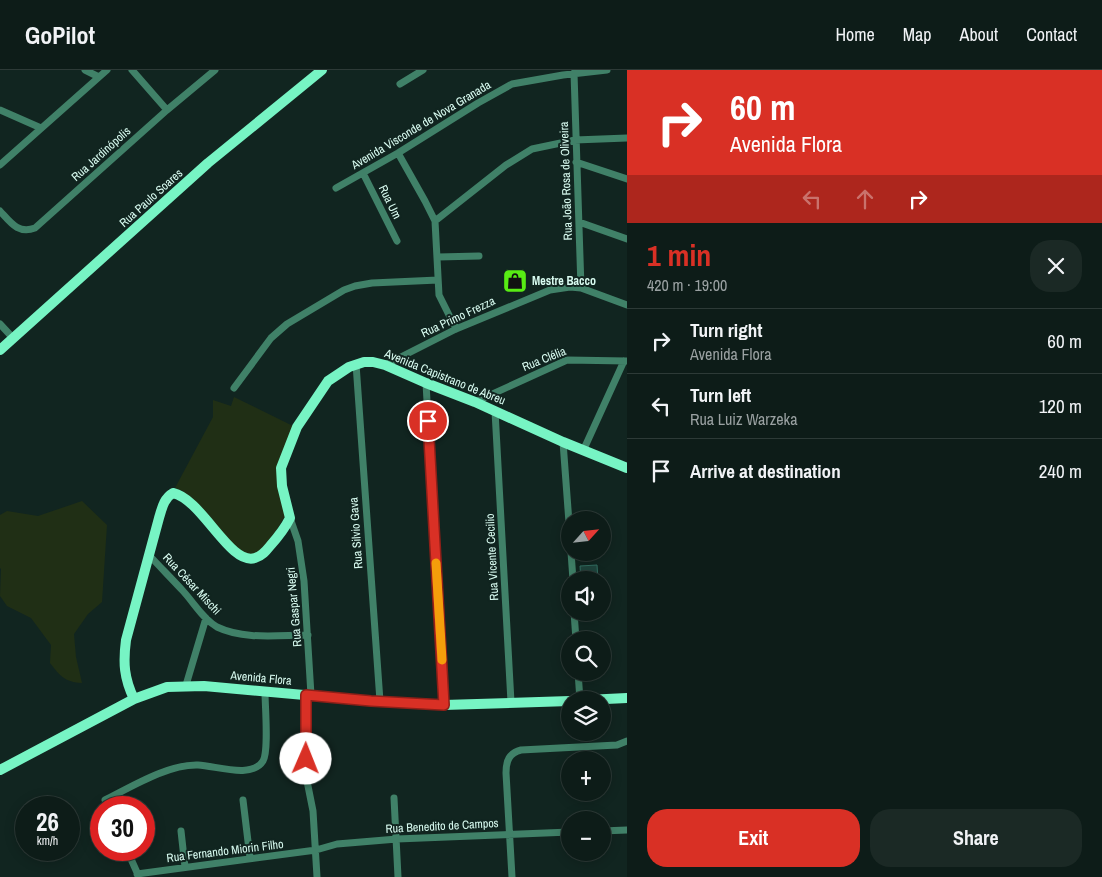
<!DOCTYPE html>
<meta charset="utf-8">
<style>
:root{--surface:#0d1c18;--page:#1b2925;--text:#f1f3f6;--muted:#9aa1a2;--line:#2d3a37;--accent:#d93025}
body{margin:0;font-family:"Archivo Narrow",sans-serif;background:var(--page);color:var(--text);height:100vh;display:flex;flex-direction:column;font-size:19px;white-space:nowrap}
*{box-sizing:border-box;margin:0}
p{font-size:16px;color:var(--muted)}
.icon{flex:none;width:28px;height:28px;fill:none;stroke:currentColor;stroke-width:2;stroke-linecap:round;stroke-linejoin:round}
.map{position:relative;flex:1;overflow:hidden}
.drawer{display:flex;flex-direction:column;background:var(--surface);width:475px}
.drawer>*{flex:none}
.banner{background:#d93025;color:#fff;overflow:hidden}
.needle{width:32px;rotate:63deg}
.tools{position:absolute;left:561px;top:441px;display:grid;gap:10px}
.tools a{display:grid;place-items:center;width:50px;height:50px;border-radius:50%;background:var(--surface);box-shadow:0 2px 12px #0003,0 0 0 1px var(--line);font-size:25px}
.speed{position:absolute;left:15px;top:726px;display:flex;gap:10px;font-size:25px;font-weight:700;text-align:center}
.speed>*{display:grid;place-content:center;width:65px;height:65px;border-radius:50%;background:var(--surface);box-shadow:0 2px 12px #0003,0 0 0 1px var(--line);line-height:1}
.speed small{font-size:12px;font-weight:400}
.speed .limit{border:8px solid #d22;background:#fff;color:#111}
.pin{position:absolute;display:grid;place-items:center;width:42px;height:42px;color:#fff;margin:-21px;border:2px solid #fff;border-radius:50%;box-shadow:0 1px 5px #0007}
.me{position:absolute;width:55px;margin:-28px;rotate:1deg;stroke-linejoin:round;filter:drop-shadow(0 0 4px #0008)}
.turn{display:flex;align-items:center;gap:18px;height:105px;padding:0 20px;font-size:22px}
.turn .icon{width:65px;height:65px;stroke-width:2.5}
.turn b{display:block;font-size:35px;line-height:42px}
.lanes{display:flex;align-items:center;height:48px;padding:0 20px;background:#0003;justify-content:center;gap:25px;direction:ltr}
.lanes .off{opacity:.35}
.round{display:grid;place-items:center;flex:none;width:52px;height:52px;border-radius:20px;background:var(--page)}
.headline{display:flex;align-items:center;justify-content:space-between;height:85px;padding:0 20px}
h1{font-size:30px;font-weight:700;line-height:38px;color:var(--accent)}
.cta{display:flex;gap:10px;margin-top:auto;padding:10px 20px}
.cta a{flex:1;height:58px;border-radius:20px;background:var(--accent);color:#fff;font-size:20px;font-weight:700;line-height:58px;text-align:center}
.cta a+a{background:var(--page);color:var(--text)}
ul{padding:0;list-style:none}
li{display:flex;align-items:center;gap:15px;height:65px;padding:0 20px;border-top:1px solid var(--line)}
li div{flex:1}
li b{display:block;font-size:19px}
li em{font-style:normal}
header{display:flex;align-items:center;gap:30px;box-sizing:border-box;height:70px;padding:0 25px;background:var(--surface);border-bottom:1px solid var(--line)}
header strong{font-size:24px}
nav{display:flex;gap:28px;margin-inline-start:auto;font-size:18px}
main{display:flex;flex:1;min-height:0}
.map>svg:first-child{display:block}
.green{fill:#202f15}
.building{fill:#1f453d;stroke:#336f62}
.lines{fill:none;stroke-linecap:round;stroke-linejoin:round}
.street{stroke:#408168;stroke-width:7}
.secondary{stroke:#77f4c4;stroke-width:10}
.route-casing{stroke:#8d1f18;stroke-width:12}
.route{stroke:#d93025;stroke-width:9}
.slow{stroke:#f59e0b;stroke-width:9}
.labels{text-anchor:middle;stroke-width:4;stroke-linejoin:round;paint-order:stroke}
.street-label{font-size:12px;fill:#d9fcf1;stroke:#112520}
.poi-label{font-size:12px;font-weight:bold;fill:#d9fcf1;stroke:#112520;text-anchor:start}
</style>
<header>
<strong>GoPilot</strong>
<nav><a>Home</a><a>Map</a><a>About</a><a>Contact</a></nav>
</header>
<main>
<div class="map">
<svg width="627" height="807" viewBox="0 0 627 807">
<rect width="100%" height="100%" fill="#112520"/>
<path class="green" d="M 234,327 L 293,356 L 279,393 L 287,443 L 264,480 L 259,484 L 242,485 L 191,429 L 183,421 L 175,418 L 213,347 L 213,330 L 231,336 Z
M 82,431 L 107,455 L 102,532 L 88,544 L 74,564 L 76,587 L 82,613 C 65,612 60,606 50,593 L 51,575 L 31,548 L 7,536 L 0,526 L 1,499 L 0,498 L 0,445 L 7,441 L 38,446 Z"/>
<path class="building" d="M 597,495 L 598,510 L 581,510 L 580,496 Z"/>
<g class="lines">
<path class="street" d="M 85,0 L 99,7
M 132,0 L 167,40
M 574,3 L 581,218
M 400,14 L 423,0
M 0,40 L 41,58
M 398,83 L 425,131 L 435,151 L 439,225 L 456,259
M 576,92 L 627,109
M 0,95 L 107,0
M 363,103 L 397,171
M 336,118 L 398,83 L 478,33 L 512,14 L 563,5 L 607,0
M 0,141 C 11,153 18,164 35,158 L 167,40 L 215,0
M 435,151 L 506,95 L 532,79 L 575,70 L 627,68
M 579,152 L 627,169
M 438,187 L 479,186
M 0,254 L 13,268
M 356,294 L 380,631
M 385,295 L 456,259 L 550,220 L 570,217 L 581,218 L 627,235
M 426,313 L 444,635
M 234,318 L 271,268 L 287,254 L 344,220 L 355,216 L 372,213 L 438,210
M 475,332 L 567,290 L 627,291
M 495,341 L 511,632
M 563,372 L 570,466
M 583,381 L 624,291
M 290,448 L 298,471 L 304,511 L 311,625
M 571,482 L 573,510
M 149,485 C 160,497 172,509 183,521 C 194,533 203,549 217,557 C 244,570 279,565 308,565
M 574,542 L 576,570
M 578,602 L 580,630
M 186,615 L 206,548
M 306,625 L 305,701 L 313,741 L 317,807
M 394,728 L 398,807
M 243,730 L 250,788
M 108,738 L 105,730 C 131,717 168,694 198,695 C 217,696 252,709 263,691 C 269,681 265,636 265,622
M 181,761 L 185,797
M 602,761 L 627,760
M 127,780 L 139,807
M 137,804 L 316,780 L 337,774 L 397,769 L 570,762
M 512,807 L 506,703 C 506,691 509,683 521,680 L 617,675 L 627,671"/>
<path class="secondary" d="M 0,280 L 208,93 L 322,0
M 134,629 C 124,608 123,593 126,570 L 159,448 C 162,438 164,428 173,423 C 202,429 230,496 255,488 C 262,486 266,481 270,476 C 278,467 285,458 290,448 L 282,416 L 281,398 L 297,357 L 328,311 L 349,297 L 364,292 L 373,292 L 385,295 L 426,313 L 475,332 L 563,372 L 627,398
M 586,630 L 627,628
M 0,700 L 134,629 L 167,617 L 204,616 L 371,631 L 444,635 L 570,631"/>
</g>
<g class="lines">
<defs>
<path id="route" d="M 306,689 L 306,625 L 371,631 L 444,635 L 428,351"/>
</defs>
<use href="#route" class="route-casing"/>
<use href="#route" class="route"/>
<path class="slow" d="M 436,493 L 442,590"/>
</g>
<defs>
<symbol id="shop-square" viewBox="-11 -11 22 22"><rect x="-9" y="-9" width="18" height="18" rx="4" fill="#58ec14" stroke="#112520"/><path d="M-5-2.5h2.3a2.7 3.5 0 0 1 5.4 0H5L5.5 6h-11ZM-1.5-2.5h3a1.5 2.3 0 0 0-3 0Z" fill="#111"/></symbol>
</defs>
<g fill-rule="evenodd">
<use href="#shop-square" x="501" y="197" width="28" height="28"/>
</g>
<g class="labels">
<g class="street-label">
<text transform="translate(421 55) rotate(-31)" y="4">Avenida Visconde de Nova Granada</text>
<text transform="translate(101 84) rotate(-42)" y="4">Rua Jardinópolis</text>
<text transform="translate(566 111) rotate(-92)" y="4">Rua João Rosa de Oliveira</text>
<text transform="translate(151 128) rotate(-42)" y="4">Rua Paulo Soares</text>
<text transform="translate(390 132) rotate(64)" y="4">Rua Um</text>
<text transform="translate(458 247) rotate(-25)" y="4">Rua Primo Frezza</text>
<text transform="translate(544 289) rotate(-22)" y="4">Rua Clélia</text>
<text transform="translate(445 307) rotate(22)" y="4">Avenida Capistrano de Abreu</text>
<text transform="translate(356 463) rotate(-94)" y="4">Rua Silvio Gava</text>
<text transform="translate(492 487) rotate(-93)" y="4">Rua Vicente Cecilio</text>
<text transform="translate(192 514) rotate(47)" y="4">Rua César Mischi</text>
<text transform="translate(294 537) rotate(-95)" y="4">Rua Gaspar Negri</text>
<text transform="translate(261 608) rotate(5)" y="4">Avenida Flora</text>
<text transform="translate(442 756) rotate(-3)" y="4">Rua Benedito de Campos</text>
<text transform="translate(225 781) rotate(-7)" y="4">Rua Fernando Miorin Filho</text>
</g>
<g class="poi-label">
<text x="532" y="215">Mestre Bacco</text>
</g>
</g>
</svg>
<div class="tools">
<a><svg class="needle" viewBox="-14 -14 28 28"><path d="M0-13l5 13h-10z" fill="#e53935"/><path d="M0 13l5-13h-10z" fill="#9aa1a2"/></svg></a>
<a><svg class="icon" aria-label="sound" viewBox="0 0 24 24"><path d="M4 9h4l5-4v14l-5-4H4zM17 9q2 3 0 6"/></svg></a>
<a><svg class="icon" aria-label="search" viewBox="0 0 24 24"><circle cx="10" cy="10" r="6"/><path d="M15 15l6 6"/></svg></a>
<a><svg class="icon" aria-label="layers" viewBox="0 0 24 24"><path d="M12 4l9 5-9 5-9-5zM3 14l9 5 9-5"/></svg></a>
<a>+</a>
<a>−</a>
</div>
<div class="speed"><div>26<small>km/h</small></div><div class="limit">30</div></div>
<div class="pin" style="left:428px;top:351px;background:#d93025"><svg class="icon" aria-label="arrive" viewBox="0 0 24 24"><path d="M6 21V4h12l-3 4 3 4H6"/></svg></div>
<svg class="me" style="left:306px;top:689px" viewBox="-20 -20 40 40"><circle r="19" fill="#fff"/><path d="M0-13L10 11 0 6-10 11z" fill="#d93025"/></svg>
</div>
<section class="drawer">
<div class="banner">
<div class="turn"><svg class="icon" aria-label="right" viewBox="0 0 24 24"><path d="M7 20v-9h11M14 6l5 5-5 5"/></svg><div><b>60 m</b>Avenida Flora</div></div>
<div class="lanes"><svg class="icon off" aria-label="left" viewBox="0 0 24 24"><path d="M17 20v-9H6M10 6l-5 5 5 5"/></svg><svg class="icon off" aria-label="ahead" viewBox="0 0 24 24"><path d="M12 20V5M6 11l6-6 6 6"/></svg><svg class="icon" aria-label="right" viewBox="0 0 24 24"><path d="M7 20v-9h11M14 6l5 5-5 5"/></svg></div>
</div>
<div class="headline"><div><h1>1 min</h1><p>420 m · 19:00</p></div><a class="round"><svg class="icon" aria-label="close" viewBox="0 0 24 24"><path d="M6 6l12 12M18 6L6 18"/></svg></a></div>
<ul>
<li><svg class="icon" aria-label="right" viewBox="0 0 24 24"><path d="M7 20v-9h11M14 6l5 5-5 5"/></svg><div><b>Turn right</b><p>Avenida Flora</p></div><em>60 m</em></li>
<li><svg class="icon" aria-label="left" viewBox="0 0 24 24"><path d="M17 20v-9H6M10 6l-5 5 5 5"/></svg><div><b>Turn left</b><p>Rua Luiz Warzeka</p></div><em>120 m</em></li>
<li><svg class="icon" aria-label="arrive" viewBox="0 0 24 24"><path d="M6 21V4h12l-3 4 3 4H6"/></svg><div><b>Arrive at destination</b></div><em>240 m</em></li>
</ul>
<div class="cta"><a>Exit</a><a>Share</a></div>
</section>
</main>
